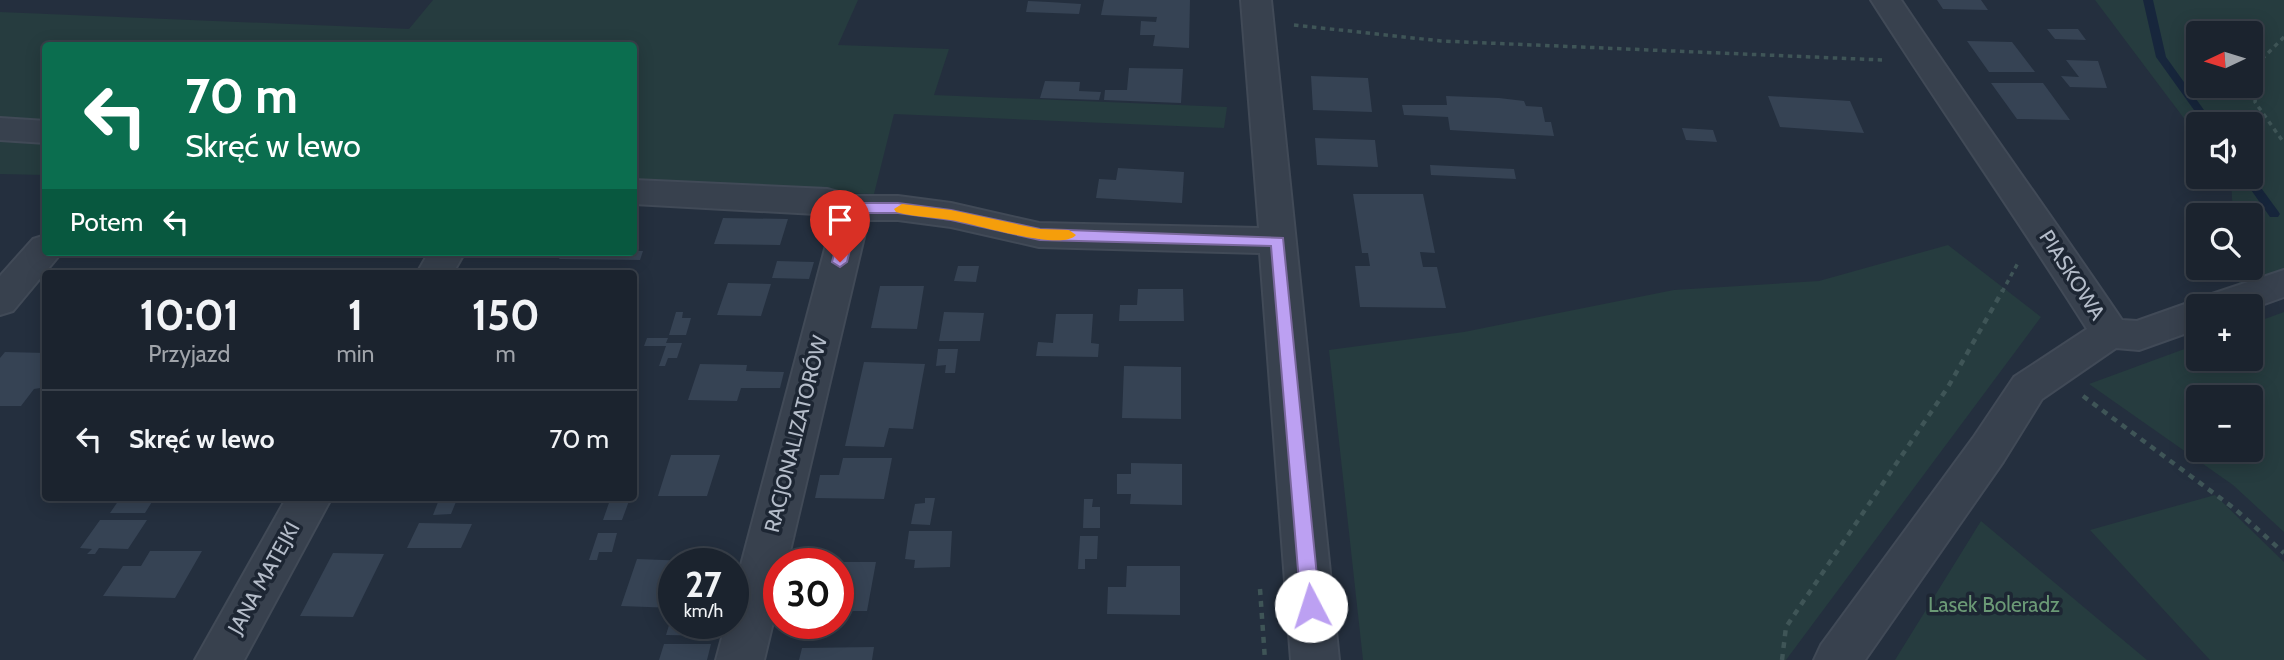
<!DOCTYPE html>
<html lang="pl">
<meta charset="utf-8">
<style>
:root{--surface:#1b232e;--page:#242b36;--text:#f1f3f6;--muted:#a0a4aa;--line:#39404a}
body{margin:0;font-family:Cabin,sans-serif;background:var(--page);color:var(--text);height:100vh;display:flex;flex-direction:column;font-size:26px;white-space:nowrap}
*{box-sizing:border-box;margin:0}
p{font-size:23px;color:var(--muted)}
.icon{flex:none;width:38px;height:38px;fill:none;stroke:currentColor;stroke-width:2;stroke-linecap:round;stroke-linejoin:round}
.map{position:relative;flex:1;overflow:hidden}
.drawer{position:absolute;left:42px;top:270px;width:595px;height:231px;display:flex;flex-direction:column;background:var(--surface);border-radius:7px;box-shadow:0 4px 18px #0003,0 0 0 2px var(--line)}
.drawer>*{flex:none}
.guide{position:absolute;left:42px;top:42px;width:595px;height:214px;border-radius:7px;box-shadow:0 4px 18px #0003,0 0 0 2px var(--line);background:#0b6e4f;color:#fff;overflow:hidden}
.needle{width:46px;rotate:266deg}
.fabs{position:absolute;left:2186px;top:21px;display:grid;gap:14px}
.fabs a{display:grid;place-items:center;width:77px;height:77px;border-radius:7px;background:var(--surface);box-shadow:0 4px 18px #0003,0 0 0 2px var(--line);font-size:35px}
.speed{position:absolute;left:658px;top:548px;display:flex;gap:14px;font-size:35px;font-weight:700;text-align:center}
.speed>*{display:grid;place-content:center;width:91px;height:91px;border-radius:50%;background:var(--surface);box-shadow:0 4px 18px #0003,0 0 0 2px var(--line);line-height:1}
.speed small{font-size:18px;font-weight:400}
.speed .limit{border:10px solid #d22;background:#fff;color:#111}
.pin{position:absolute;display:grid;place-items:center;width:60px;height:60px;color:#fff;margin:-72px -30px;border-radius:50% 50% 50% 0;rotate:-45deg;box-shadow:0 0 7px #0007}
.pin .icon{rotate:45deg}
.me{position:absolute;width:77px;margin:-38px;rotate:355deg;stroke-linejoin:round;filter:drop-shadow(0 0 5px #0008)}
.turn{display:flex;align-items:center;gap:24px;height:147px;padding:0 28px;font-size:32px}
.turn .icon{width:91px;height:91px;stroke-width:2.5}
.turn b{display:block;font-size:49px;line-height:60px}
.then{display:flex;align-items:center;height:66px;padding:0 28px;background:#0003;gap:14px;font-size:26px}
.eta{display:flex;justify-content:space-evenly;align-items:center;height:119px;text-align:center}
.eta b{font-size:42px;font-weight:700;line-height:49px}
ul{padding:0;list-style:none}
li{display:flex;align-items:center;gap:21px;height:98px;padding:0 28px;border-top:2px solid var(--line)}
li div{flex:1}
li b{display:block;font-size:26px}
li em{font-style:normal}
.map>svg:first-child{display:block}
.green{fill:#263c3f;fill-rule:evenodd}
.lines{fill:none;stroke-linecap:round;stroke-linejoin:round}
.stream{fill:#17263c;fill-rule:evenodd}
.building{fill:#364354}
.minor-casing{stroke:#414a57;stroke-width:4}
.path-far1{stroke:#3f5557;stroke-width:3.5;stroke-dasharray:4.5 4.5;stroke-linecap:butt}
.path{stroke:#3f5557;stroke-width:4.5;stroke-dasharray:6 6;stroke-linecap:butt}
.minor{fill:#38414e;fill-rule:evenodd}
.route{fill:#bca0f2;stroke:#7a689d;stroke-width:2}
.slow{fill:#f59e0b}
.labels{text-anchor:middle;stroke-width:7;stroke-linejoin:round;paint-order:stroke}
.street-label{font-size:21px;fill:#b4bcc9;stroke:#1d2633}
.park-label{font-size:21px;fill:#6b9a76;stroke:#1d2633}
</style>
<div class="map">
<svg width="2284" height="660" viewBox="0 0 2284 660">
<rect width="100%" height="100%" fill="#242f3e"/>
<path class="green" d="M 433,0 L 858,0 L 838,45 L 949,49 L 934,95 L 1227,107 L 1224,128 L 894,114 L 874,194 L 634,188 L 634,46 L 46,46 L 45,175 L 0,174 L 0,12 L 409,29 Z
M 2095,0 L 2284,0 L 2284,298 L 2239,284 L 2237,268 L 2250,268 L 2250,215 L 2233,215 L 2231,180 L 2228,177 L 2250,177 L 2250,124 L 2198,124 L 2198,137 ZM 2198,33 L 2250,33 L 2250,86 L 2198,86 Z
M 1948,245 L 2041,317 L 1786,660 L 1363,660 L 1329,350 L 1464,332 L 1674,290 L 1819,281 Z
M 2284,312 L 2284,532 L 2233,485 L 2089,384 L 2198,344 L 2198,359 L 2250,359 L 2251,324 ZM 2250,397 L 2250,450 L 2198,450 L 2198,397 Z
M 2215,495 L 2284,562 L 2284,660 L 2210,660 L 2090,530 Z
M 1981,521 L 2147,660 L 1895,660 Z"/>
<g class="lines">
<path class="stream" d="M 2143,0 L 2153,0 L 2166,57 L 2214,124 L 2204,124 L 2156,57 Z
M 2251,174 L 2278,211 L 2280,214 L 2278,217 L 2270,217 L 2242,177 L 2250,177 Z"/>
</g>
<path class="building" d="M 1104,0 L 1190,0 L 1189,48 L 1153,46 L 1155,35 L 1140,35 L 1141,21 L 1156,22 L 1157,17 L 1101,15 Z
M 1937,0 L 1981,0 L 1988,10 L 1943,9 Z
M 1028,1 L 1049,2 L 1081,4 L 1079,14 L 1026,12 Z
M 2047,29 L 2078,29 L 2086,40 L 2055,39 Z
M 1967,41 L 2012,42 L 2035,72 L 1989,72 Z
M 2066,60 L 2098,61 L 2107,88 L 2070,87 L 2061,76 L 2079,77 Z
M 1129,68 L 1183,69 L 1181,103 L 1104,100 L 1105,90 L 1127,90 Z
M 1311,76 L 1368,78 L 1372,112 L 1313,110 Z
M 1045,81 L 1080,82 L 1079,91 L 1101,92 L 1099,100 L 1040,98 Z
M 1991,83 L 2043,83 L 2070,120 L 2017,119 Z
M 1446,96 L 1499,98 L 1524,101 L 1526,106 L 1542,107 L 1545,122 L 1551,122 L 1554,136 L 1450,130 L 1448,117 L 1404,115 L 1402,105 L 1447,105 Z
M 1768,96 L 1850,101 L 1864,133 L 1780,127 Z
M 1682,128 L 1713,130 L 1717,142 L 1686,140 Z
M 1315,138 L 1375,140 L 1378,167 L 1317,165 Z
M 1430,165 L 1514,169 L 1516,179 L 1431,175 Z
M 1118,168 L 1184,172 L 1182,203 L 1096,198 L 1099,179 L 1116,180 Z
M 1353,194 L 1423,194 L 1435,253 L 1420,252 L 1423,267 L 1437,267 L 1446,308 L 1360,307 L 1355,266 L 1370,266 L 1368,253 L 1362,253 Z
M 723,218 L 788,219 L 780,245 L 714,244 Z
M 634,251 L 643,251 L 640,260 L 559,259 L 562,252 Z
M 777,261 L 814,262 L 809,279 L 772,278 Z
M 958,266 L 979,266 L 976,282 L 954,281 Z
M 728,283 L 771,284 L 761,316 L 717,315 Z
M 880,286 L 924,286 L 917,329 L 871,328 Z
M 1138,289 L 1183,289 L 1184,321 L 1119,321 L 1120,305 L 1137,305 Z
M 676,312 L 683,312 L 682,318 L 691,318 L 686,335 L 669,335 Z
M 944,312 L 984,313 L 980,341 L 939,341 Z
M 1056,314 L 1093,314 L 1091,343 L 1099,344 L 1098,357 L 1036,356 L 1038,342 L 1053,343 Z
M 647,338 L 668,338 L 666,343 L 682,343 L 677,358 L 668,358 L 665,366 L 659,366 L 666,346 L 644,346 Z
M 938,349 L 958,349 L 955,373 L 945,373 L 946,365 L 936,366 Z
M 5,352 L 46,353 L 46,360 L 41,365 L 46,365 L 46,387 L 34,389 L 21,406 L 0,406 L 0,358 Z
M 864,362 L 925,364 L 913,429 L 889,428 L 884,447 L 845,446 Z
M 700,364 L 747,365 L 746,371 L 784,372 L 780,388 L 741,388 L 737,401 L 688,400 Z
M 1124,366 L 1181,367 L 1181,419 L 1122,418 Z
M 671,455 L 720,455 L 707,496 L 658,496 Z
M 843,458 L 892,458 L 884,499 L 815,498 L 820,475 L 839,475 Z
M 1131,463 L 1182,464 L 1182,505 L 1130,504 L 1131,494 L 1117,494 L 1117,474 L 1131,474 Z
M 121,497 L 155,497 L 145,513 L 110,513 Z
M 440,497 L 458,497 L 451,514 L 433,515 Z
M 611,497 L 618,497 L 617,501 L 629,501 L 622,520 L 603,520 Z
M 925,498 L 935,498 L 930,525 L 911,524 L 915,504 L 925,503 Z
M 1084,499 L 1093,499 L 1092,507 L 1100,507 L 1100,528 L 1083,528 Z
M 100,520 L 147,520 L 128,549 L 99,548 L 95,554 L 87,554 L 92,549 L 80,548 Z
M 419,523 L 472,524 L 461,548 L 407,548 Z
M 909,531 L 952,531 L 950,567 L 914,568 L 915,560 L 905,559 Z
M 598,533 L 617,533 L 612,552 L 599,552 L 597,560 L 589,560 Z
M 1080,536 L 1098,536 L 1097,559 L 1085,559 L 1085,569 L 1078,569 Z
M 150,551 L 202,551 L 175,598 L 103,596 L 123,566 L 141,566 Z
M 333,553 L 384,554 L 353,617 L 300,616 Z
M 637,559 L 689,561 L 688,564 L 674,564 L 674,608 L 621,606 Z
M 838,562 L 876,562 L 867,611 L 838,611 Z
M 1127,566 L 1180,566 L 1180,615 L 1107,614 L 1108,587 L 1126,587 Z
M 673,612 L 674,623 L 717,623 L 714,636 L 666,635 Z
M 664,644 L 711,644 L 707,660 L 659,660 Z
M 874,647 L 872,660 L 799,660 L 802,648 Z"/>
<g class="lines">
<defs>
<path id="minor" d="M 1241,0 L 1271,0 L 1339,660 L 1291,660 L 1260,253 L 1039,247 L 951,227 L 898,220 L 868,220 L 787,564 L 779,564 L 779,597 L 764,660 L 716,660 L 726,623 L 733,623 L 733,595 L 834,215 L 634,204 L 634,180 L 827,189 L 853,196 L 898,196 L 951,203 L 1039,223 L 1259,228 Z
M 1871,0 L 1901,0 C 1973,108 2049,212 2122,320 L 2137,321 L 2185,304 L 2203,301 L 2206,296 L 2284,270 L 2284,297 L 2250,309 L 2250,306 L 2198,306 L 2198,329 L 2139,350 L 2116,348 L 2042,399 L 2003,462 L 1865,660 L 1814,660 L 1821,645 L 1973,438 L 2014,377 L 2087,329 C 2017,218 1942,111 1871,0 Z
M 0,118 L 46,121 L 46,143 L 0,140 Z
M 46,235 L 46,252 L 62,252 L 13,311 L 0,315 L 0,276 L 33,239 Z
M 429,252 L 465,252 L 453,273 L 417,273 Z
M 287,497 L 332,497 L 244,660 L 195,660 Z"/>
</defs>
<use href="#minor" class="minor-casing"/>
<path class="path-far1" d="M 1294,25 L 1441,41 L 1882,60
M 2284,37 L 2260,61 L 2255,102 L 2284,143
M 2002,292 L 2019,261"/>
<path class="path" d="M 2083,396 L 2235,509 L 2284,553
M 1260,589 L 1265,660
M 1782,660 L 1786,627 L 1948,387 L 2003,290"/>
<use href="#minor" class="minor"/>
</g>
<path class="route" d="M 853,203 L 898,203 L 951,210 L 1040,229 L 1283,238 L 1320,606 L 1317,612 L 1311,614 L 1304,612 L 1301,606 L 1271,246 L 1040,240 L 951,220 L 898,213 L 859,213 L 847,262 L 840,267 L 832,262 L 846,208 Z"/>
<path class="slow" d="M 902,204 L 951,210 L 1040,229 L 1069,230 L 1076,235 C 1062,252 973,223 950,220 C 932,217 914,217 896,212 L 894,209 Z"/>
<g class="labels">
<g class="street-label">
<text transform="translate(2072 275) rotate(57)" y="7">PIASKOWA</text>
<text transform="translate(796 434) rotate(-76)" y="7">RACJONALIZATORÓW</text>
<text transform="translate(264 578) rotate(-61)" y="7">JANA MATEJKI</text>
</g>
<g class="park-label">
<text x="1994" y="612">Lasek Boleradz</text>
</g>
</g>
</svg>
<div class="fabs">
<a><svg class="needle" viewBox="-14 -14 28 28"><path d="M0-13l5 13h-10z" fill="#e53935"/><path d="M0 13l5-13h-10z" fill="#a0a4aa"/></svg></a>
<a><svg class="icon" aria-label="sound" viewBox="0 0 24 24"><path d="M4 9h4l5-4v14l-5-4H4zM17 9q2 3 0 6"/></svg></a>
<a><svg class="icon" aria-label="search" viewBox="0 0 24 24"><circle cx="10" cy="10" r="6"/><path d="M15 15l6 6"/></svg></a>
<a>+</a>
<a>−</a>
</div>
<div class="speed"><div>27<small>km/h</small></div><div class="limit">30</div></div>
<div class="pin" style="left:840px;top:262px;background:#d93025"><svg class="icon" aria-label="arrive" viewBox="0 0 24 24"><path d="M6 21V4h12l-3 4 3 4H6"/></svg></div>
<svg class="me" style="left:1311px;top:606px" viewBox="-20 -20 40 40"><circle r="19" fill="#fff"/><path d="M0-13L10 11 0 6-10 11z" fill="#bca0f2"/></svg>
<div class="guide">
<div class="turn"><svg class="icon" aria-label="left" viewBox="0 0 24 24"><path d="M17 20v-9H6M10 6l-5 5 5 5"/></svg><div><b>70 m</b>Skręć w lewo</div></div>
<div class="then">Potem<svg class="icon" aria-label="left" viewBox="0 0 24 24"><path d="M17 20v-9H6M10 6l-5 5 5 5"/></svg></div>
</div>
<section class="drawer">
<div class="eta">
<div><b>10:01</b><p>Przyjazd</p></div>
<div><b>1</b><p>min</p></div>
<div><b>150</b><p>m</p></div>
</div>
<ul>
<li><svg class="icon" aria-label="left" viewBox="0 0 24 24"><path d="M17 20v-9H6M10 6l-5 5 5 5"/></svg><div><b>Skręć w lewo</b></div><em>70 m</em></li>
</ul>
</section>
</div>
